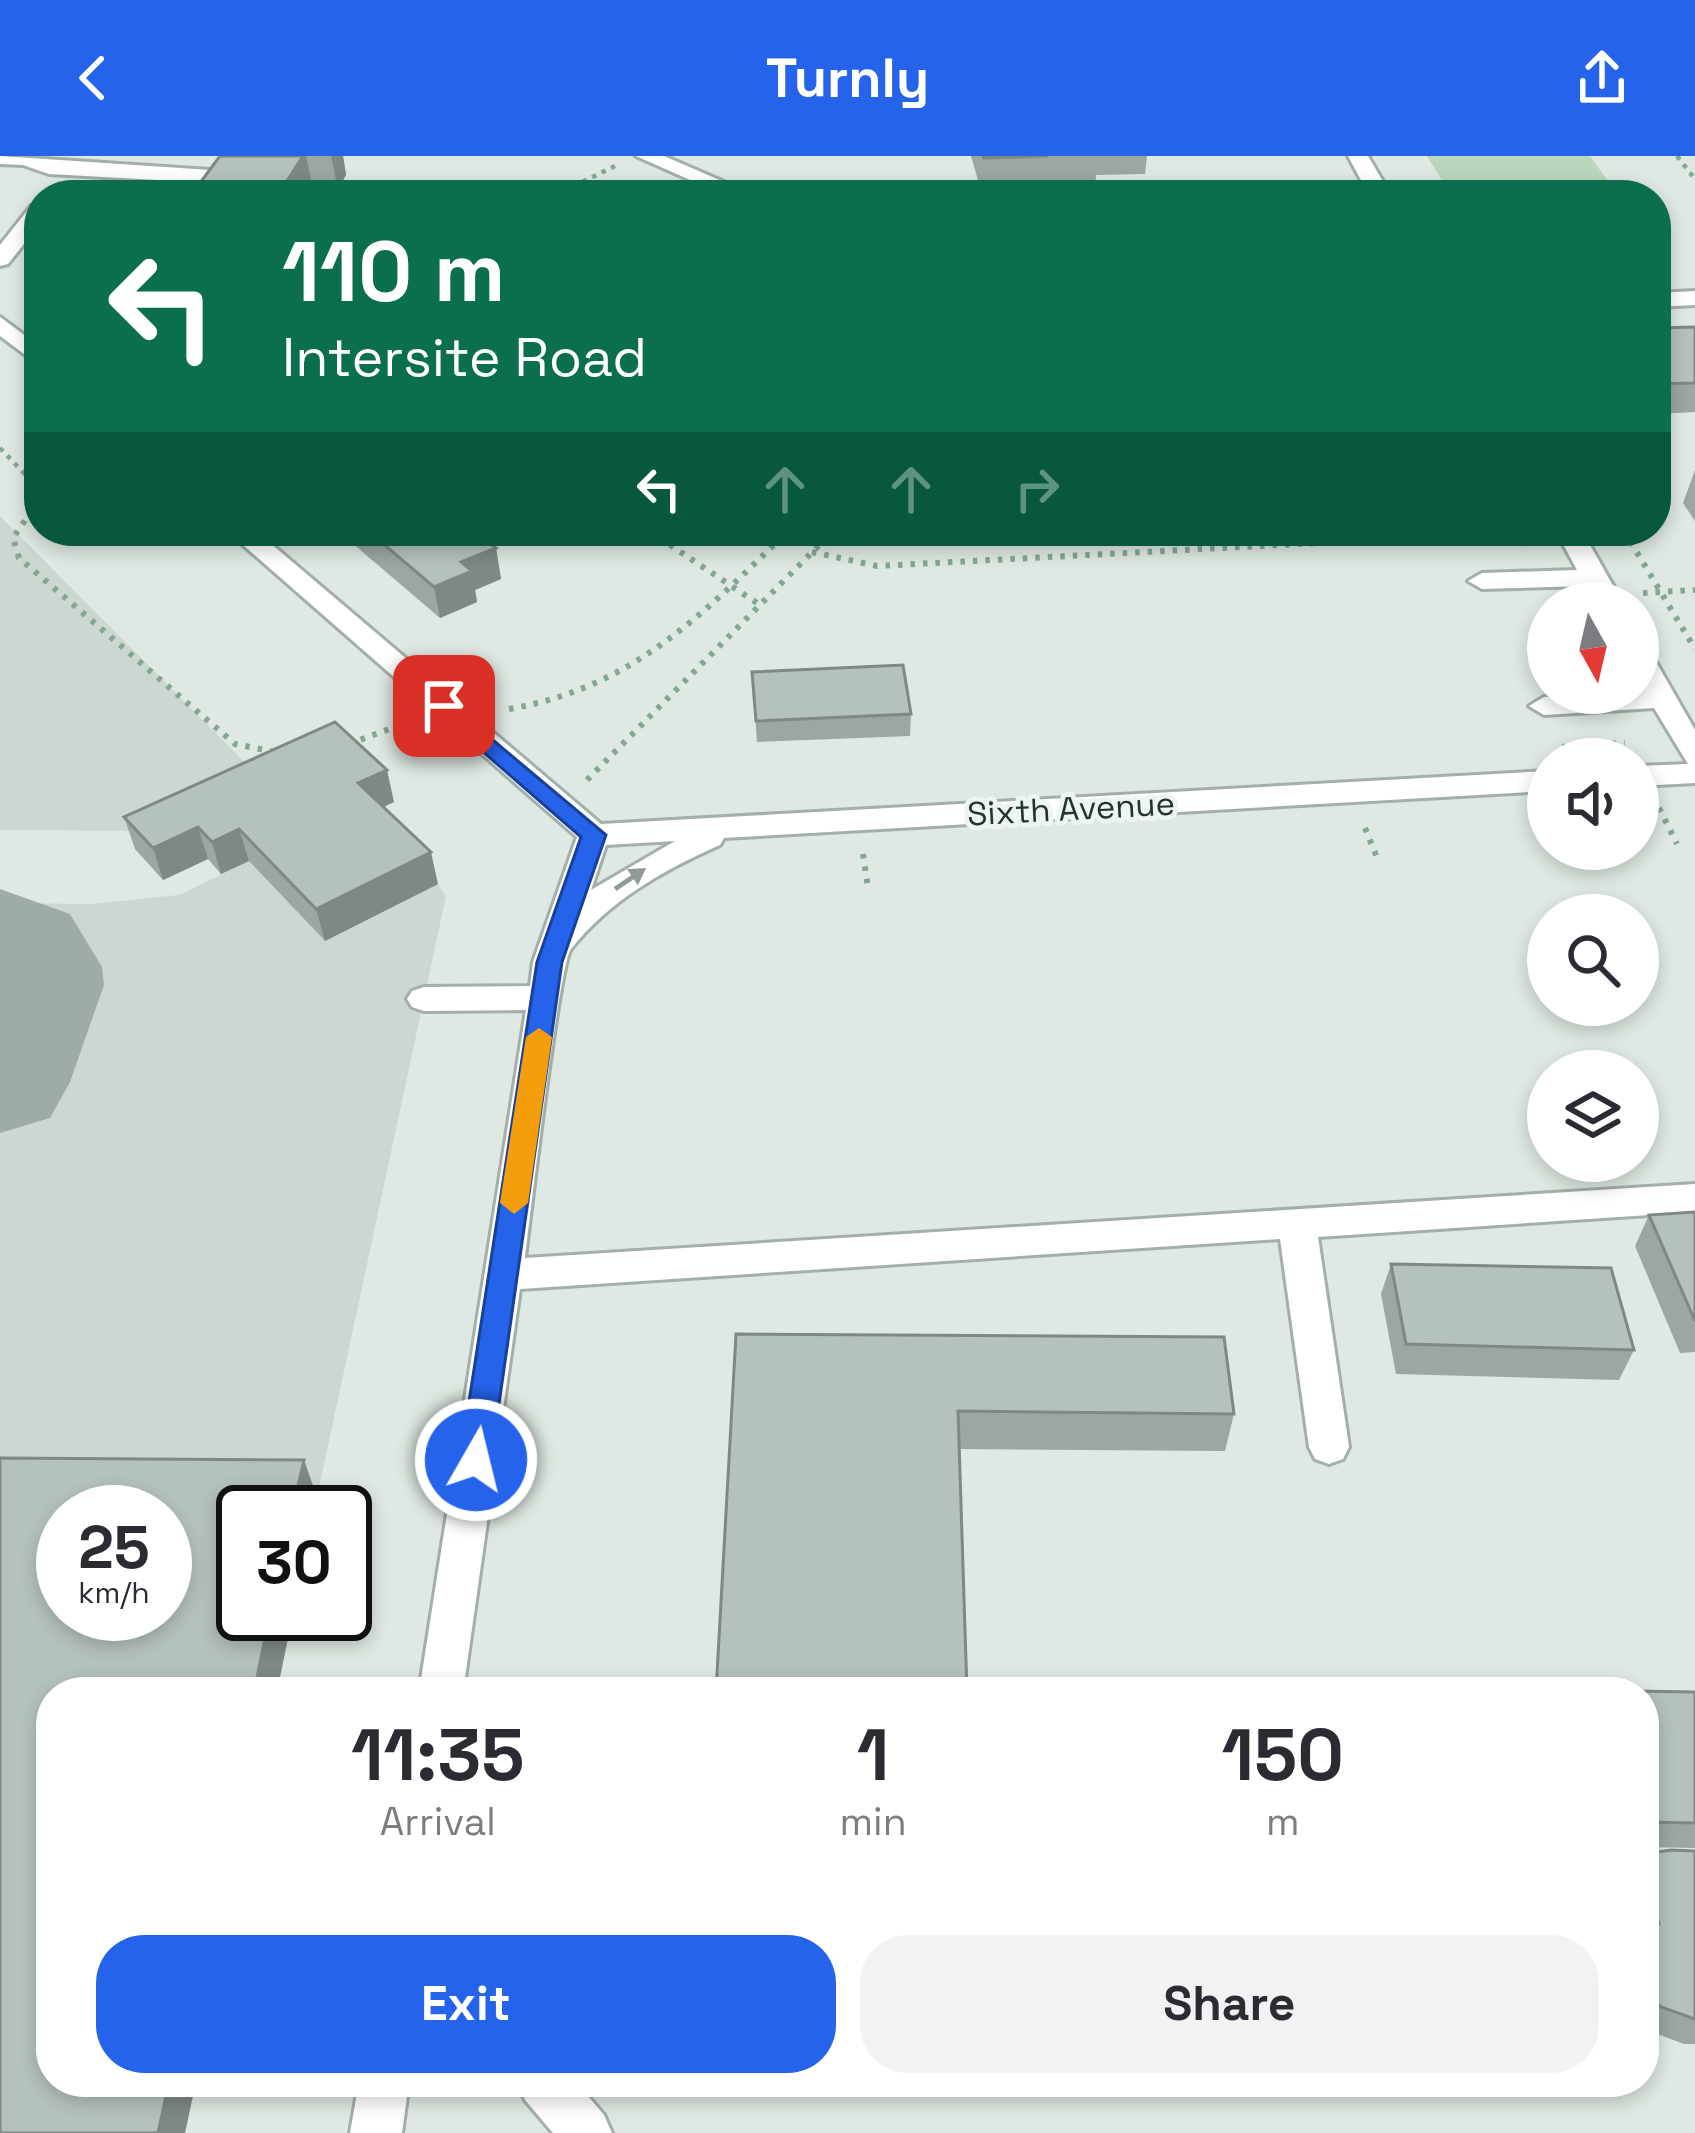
<!DOCTYPE html>
<style>
:root{--surface:#fff;--page:#f2f2f3;--text:#2b2b33;--muted:#7c7c81;--accent:#2563eb}
body{margin:0;font-family:"Space Grotesk",sans-serif;background:var(--page);color:var(--text);height:100vh;display:flex;flex-direction:column;font-size:45px;white-space:nowrap}
*{box-sizing:border-box;margin:0}
p{font-size:39px;color:var(--muted)}
.icon{flex:none;width:66px;height:66px;fill:none;stroke:currentColor;stroke-width:2;stroke-linecap:round;stroke-linejoin:round}
.map{position:relative;flex:1;overflow:hidden}
.panel{position:absolute;left:36px;top:1521px;width:1623px;height:420px;display:flex;flex-direction:column;background:var(--surface);border-radius:48px;box-shadow:0 6px 18px #0003}
.panel>*{flex:none}
.top-card{position:absolute;left:24px;top:24px;width:1647px;height:366px;border-radius:48px;box-shadow:0 6px 18px #0003;background:#0b6e4f;color:#fff;overflow:hidden}
.needle{width:78px;rotate:172deg}
.buttons{position:absolute;left:1527px;top:426px;display:grid;gap:24px}
.buttons a{display:grid;place-items:center;width:132px;height:132px;border-radius:50%;background:var(--surface);box-shadow:0 6px 18px #0003;font-size:60px}
.speed{position:absolute;left:36px;top:1329px;display:flex;gap:24px;font-size:60px;font-weight:700;text-align:center}
.speed>*{display:grid;place-content:center;width:156px;height:156px;border-radius:50%;background:var(--surface);box-shadow:0 6px 18px #0003;line-height:1}
.speed small{font-size:30px;font-weight:400}
.speed .limit{border:6px solid #111;border-radius:18px;background:#fff;color:#111}
.pin{position:absolute;display:grid;place-items:center;width:102px;height:102px;color:#fff;margin:-51px;border-radius:24px;box-shadow:0 6px 18px #0006}
.me{position:absolute;width:132px;margin:-66px;rotate:8deg;stroke-linejoin:round;filter:drop-shadow(0 0 9px #0008)}
.turn{display:flex;align-items:center;gap:42px;height:252px;padding:0 60px;font-size:54px}
.turn .icon{width:156px;height:156px;stroke-width:2.5}
.turn b{display:block;font-size:84px;line-height:102px}
.lanes{display:flex;align-items:center;height:114px;padding:0 60px;background:#0003;justify-content:center;gap:60px;direction:ltr}
.lanes .off{opacity:.35}
.eta{display:flex;justify-content:space-evenly;align-items:center;height:204px;text-align:center}
.eta b{font-size:72px;font-weight:700;line-height:84px}
.primary-button{display:flex;gap:24px;margin-top:auto;padding:24px 60px}
.primary-button a{flex:1;height:138px;border-radius:48px;background:var(--accent);color:#fff;font-size:48px;font-weight:700;line-height:138px;text-align:center}
.primary-button a+a{background:var(--page);color:var(--text)}
header{display:flex;justify-content:space-between;align-items:center;height:156px;padding:0 60px;background:var(--accent);color:#fff;font-size:54px;font-weight:700}
.map>svg:first-child{display:block}
.built{fill:#cdd7d1}
.green{fill:#bad7bd}
.lines{fill:none;stroke-linecap:round;stroke-linejoin:round}
.taxiway{fill:#9eaca5;fill-rule:evenodd}
.minor-casing{stroke:#a3afa8;stroke-width:6}
.path-far1{stroke:#83a796;stroke-width:4.5;stroke-dasharray:4.5 6;stroke-linecap:butt}
.path{stroke:#83a796;stroke-width:6;stroke-dasharray:4.5 8;stroke-linecap:butt}
.minor{fill:#fff;fill-rule:evenodd}
.wall{fill:#9ca7a1}
.shaded-wall{fill:#7f8883}
.building{fill:#b5c2bb;stroke:#7f8883;stroke-width:3;fill-rule:evenodd}
.oneway{fill:#909a96}
.route{fill:#2563eb;stroke:#184099;stroke-width:3}
.slow{fill:#f59e0b}
.labels{text-anchor:middle;stroke-width:10;stroke-linejoin:round;paint-order:stroke}
.street-label{font-size:33px;fill:#22352d;stroke:#eef5f1}
</style>
<header><svg class="icon" aria-label="back" viewBox="0 0 24 24"><path d="M15 5l-7 7 7 7"/></svg>Turnly<svg class="icon" aria-label="share" viewBox="0 0 24 24"><path d="M12 15V3M7 8l5-5 5 5M5 13v7h14v-7"/></svg></header>
<div class="map">
<svg width="1695" height="1977" viewBox="0 0 1695 1977">
<rect width="100%" height="100%" fill="#dfe8e2"/>
<path class="built" d="M 0,360 L 314,676 L 0,674 Z
M 249,705 L 325,785 L 438,728 L 446,740 L 317,1341 L 0,1339 L 0,747 L 91,748 L 179,739 Z"/>
<path class="green" d="M 1427,0 L 1590,0 L 1618,39 L 1451,39 Z"/>
<g class="lines">
<path class="taxiway" d="M 0,733 L 70,758 L 102,811 L 104,829 L 70,926 L 50,962 L 0,977 Z"/>
<defs>
<path id="minor" d="M 0,0 L 210,14 L 221,20 L 207,39 L 185,39 L 195,26 L 49,18 L 23,9 L 0,8 Z
M 636,0 L 664,0 L 754,39 L 724,39 Z
M 1348,0 L 1368,0 L 1391,39 L 1369,39 Z
M 39,49 L 39,69 L 8,108 L 0,110 L 0,89 L 31,50 Z
M 1695,135 L 1695,149 L 1656,151 L 1656,137 Z
M 0,161 L 39,190 L 39,209 L 0,180 Z
M 227,375 L 256,375 L 601,668 L 1548,615 L 1548,635 L 724,682 L 720,689 C 663,714 609,745 571,793 C 559,808 530,1063 525,1102 L 1695,1028 L 1695,1056 L 1318,1081 L 1349,1291 L 1343,1303 L 1329,1308 L 1315,1303 L 1309,1291 L 1280,1083 L 520,1133 L 463,1536 L 419,1536 L 526,854 L 424,855 L 412,851 L 407,843 L 412,835 L 424,831 L 530,830 L 533,806 L 577,681 ZM 675,685 L 591,734 L 606,689 Z
M 1556,375 L 1582,375 L 1623,447 L 1595,447 L 1586,430 L 1482,433 L 1468,425 L 1482,417 L 1577,414 Z
M 1638,490 L 1652,499 L 1695,574 L 1695,627 L 1638,630 L 1638,610 L 1688,608 L 1654,552 L 1544,559 L 1529,550 L 1544,541 L 1644,535 L 1638,525 Z
M 359,1926 L 409,1926 L 402,1977 L 350,1977 Z
M 518,1926 L 576,1926 L 604,1959 L 612,1977 L 553,1977 L 525,1944 Z"/>
</defs>
<use href="#minor" class="minor-casing"/>
<path class="path-far1" d="M 1677,0 L 1695,23
M 449,31 L 560,37 L 615,10
M 0,292 L 39,333"/>
<path class="path" d="M 39,344 L 13,382 L 19,402 L 235,588 L 275,596
M 1656,352 L 1661,352
M 649,375 L 760,449
M 1516,375 L 1528,392
M 1624,375 L 1695,493
M 812,396 L 877,410 L 1394,383 L 1405,375
M 1643,437 L 1695,434
M 509,553 C 632,532 702,459 788,375
M 349,588 L 408,566
M 1562,591 L 1625,587
M 587,624 L 833,375
M 1659,652 L 1677,688
M 1365,672 L 1378,704
M 863,698 L 868,732"/>
<use href="#minor" class="minor"/>
</g>
<path class="wall" d="M 220,0 L 343,0 L 346,19 L 338,33 L 313,32 Z
M 971,0 L 1147,0 L 1145,18 L 1096,19 L 1095,34 L 982,38 Z
M 1695,171 L 1695,256 L 1656,258 L 1656,172 Z
M 1695,314 L 1695,365 L 1683,347 Z
M 338,375 L 476,375 L 496,392 L 501,423 L 475,434 L 477,446 L 440,462 Z
M 1246,375 L 1297,375 L 1297,377 Z
M 752,516 L 911,558 L 910,580 L 757,586 Z
M 394,646 L 383,651 L 438,728 L 325,785 L 249,705 L 221,718 L 208,703 L 163,724 L 135,693 L 124,661 Z
M 1695,1056 L 1695,1196 L 1680,1197 L 1635,1090 L 1649,1059 Z
M 1391,1108 L 1634,1194 L 1619,1224 L 1396,1218 L 1381,1138 Z
M 736,1178 L 1234,1258 L 1225,1295 L 959,1293 Z
M 1514,1533 L 1695,1536 L 1695,1692 L 1644,1691 L 1644,1536 L 1512,1536 Z
M 1695,1695 L 1695,1888 L 1684,1888 L 1644,1873 L 1644,1698 Z"/>
<path class="shaded-wall" d="M 303,0 L 306,0 L 313,32 L 308,39 L 278,39 Z
M 331,0 L 343,0 L 346,19 L 338,33 Z
M 496,392 L 501,423 L 475,434 L 477,446 L 440,462 L 434,431 L 461,406 Z
M 387,614 L 394,646 L 365,659 L 358,627 Z
M 198,671 L 208,703 L 163,724 L 153,692 Z
M 239,673 L 249,705 L 221,718 L 212,686 Z
M 431,696 L 438,728 L 325,785 L 316,753 Z
M 304,1304 L 317,1341 L 314,1356 L 292,1356 Z
M 270,1458 L 293,1458 L 277,1536 L 254,1536 Z
M 169,1926 L 196,1926 L 185,1977 L 158,1977 Z"/>
<path class="building" d="M 220,0 L 303,0 L 278,39 L 191,39 Z
M 983,0 L 1048,0 L 984,2 Z
M 1695,171 L 1695,227 L 1656,228 L 1656,172 Z
M 368,375 L 476,375 L 496,392 L 461,406 L 472,415 L 434,431 Z
M 903,509 L 911,558 L 756,565 L 752,516 Z
M 335,566 L 387,614 L 358,627 L 431,696 L 316,753 L 239,673 L 212,686 L 198,671 L 153,692 L 124,661 Z
M 1695,1056 L 1695,1165 L 1649,1059 Z
M 1391,1108 L 1611,1112 L 1634,1194 L 1406,1188 Z
M 736,1178 L 1224,1181 L 1234,1258 L 958,1255 L 967,1536 L 716,1536 Z
M 0,1302 L 304,1304 L 292,1356 L 243,1356 L 243,1458 L 270,1458 L 254,1536 L 51,1536 L 51,1926 L 169,1926 L 158,1977 L 0,1977 ZM 63,1356 L 165,1356 L 165,1458 L 63,1458 Z
M 1514,1533 L 1695,1536 L 1695,1667 L 1644,1666 L 1644,1536 L 1515,1536 Z
M 1671,1694 L 1695,1695 L 1695,1863 L 1661,1851 L 1644,1835 L 1644,1776 L 1659,1768 L 1656,1756 L 1644,1750 L 1644,1698 Z"/>
<defs><path id="oneway-solid" d="M-6-.8H1V-3.2L6.5 0L1 3.2V.8H-6Z" transform="scale(3)"/></defs>
<use class="oneway" href="#oneway-solid" transform="translate(630 723) rotate(-34)"/>
<path class="route" d="M 444,543 L 606,679 L 562,806 L 491,1304 L 487,1314 L 476,1318 L 465,1314 L 460,1304 L 537,806 L 581,681 L 436,555 L 436,545 Z"/>
<path class="slow" d="M 539,872 L 552,881 L 528,1047 L 514,1058 L 500,1047 L 526,881 Z"/>
<g class="labels">
<g class="street-label">
<text transform="translate(1071 652) rotate(-3)" y="12">Sixth Avenue</text>
</g>
</g>
</svg>
<div class="buttons">
<a><svg class="needle" viewBox="-14 -14 28 28"><path d="M0-13l5 13h-10z" fill="#e53935"/><path d="M0 13l5-13h-10z" fill="#7c7c81"/></svg></a>
<a><svg class="icon" aria-label="sound" viewBox="0 0 24 24"><path d="M4 9h4l5-4v14l-5-4H4zM17 9q2 3 0 6"/></svg></a>
<a><svg class="icon" aria-label="search" viewBox="0 0 24 24"><circle cx="10" cy="10" r="6"/><path d="M15 15l6 6"/></svg></a>
<a><svg class="icon" aria-label="layers" viewBox="0 0 24 24"><path d="M12 4l9 5-9 5-9-5zM3 14l9 5 9-5"/></svg></a>
</div>
<div class="speed"><div>25<small>km/h</small></div><div class="limit">30</div></div>
<div class="pin" style="left:444px;top:550px;background:#d93025"><svg class="icon" aria-label="arrive" viewBox="0 0 24 24"><path d="M6 21V4h12l-3 4 3 4H6"/></svg></div>
<svg class="me" style="left:476px;top:1304px" viewBox="-20 -20 40 40"><circle r="17" fill="#2563eb" stroke="#fff" stroke-width="3"/><path d="M0-11L8 9 0 5-8 9z" fill="#fff"/></svg>
<div class="top-card">
<div class="turn"><svg class="icon" aria-label="left" viewBox="0 0 24 24"><path d="M17 20v-9H6M10 6l-5 5 5 5"/></svg><div><b>110 m</b>Intersite Road</div></div>
<div class="lanes"><svg class="icon" aria-label="left" viewBox="0 0 24 24"><path d="M17 20v-9H6M10 6l-5 5 5 5"/></svg><svg class="icon off" aria-label="ahead" viewBox="0 0 24 24"><path d="M12 20V5M6 11l6-6 6 6"/></svg><svg class="icon off" aria-label="ahead" viewBox="0 0 24 24"><path d="M12 20V5M6 11l6-6 6 6"/></svg><svg class="icon off" aria-label="right" viewBox="0 0 24 24"><path d="M7 20v-9h11M14 6l5 5-5 5"/></svg></div>
</div>
<section class="panel">
<div class="eta">
<div><b>11:35</b><p>Arrival</p></div>
<div><b>1</b><p>min</p></div>
<div><b>150</b><p>m</p></div>
</div>
<div class="primary-button"><a>Exit</a><a>Share</a></div>
</section>
</div>
